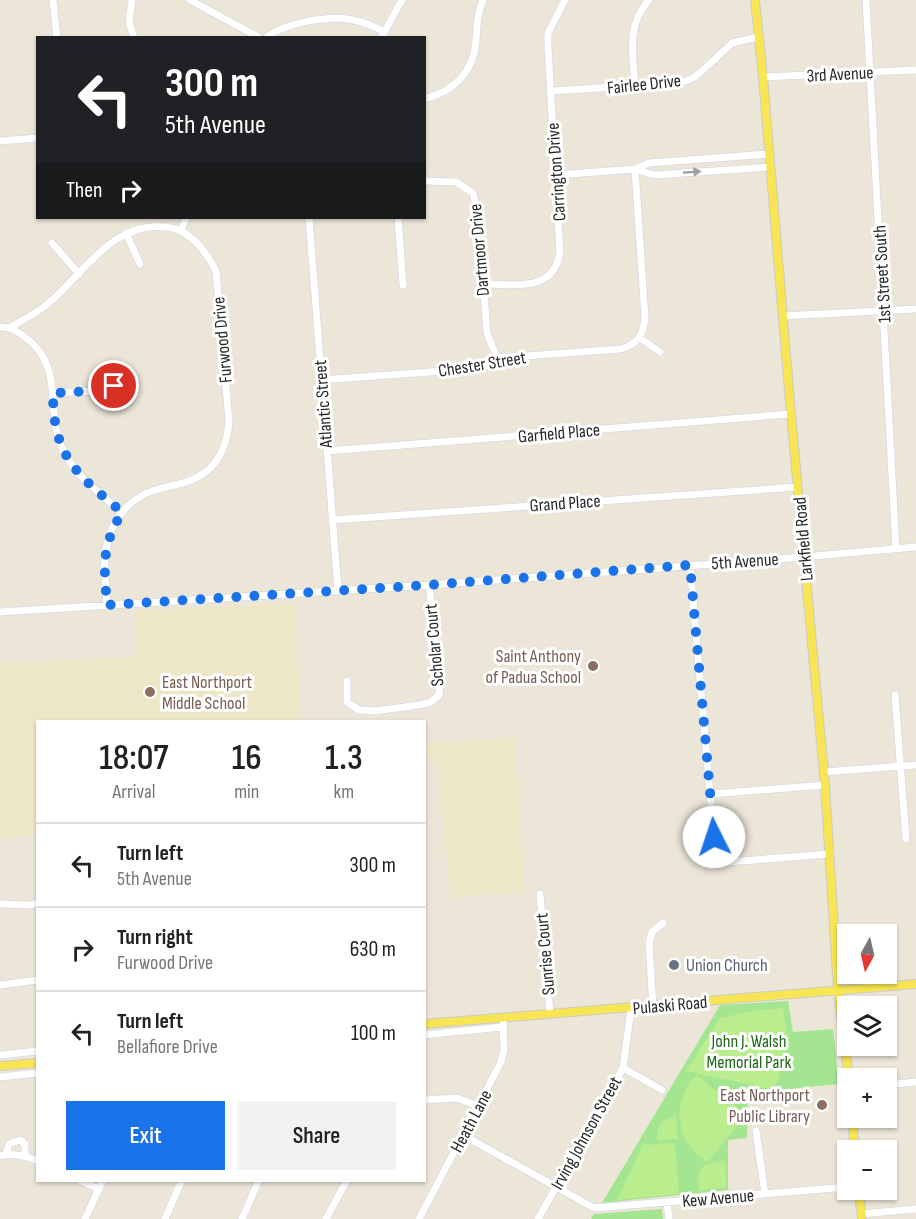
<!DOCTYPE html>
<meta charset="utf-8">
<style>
:root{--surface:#fff;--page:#f2f2f2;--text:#222;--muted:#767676;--line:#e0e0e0;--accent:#1a73e8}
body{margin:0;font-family:"Sofia Sans Condensed",sans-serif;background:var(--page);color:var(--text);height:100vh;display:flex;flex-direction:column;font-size:22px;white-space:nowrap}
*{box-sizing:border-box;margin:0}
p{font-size:20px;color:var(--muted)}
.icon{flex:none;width:33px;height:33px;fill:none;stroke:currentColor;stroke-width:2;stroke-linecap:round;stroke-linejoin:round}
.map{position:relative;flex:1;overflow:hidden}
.drawer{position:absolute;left:36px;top:720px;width:390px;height:462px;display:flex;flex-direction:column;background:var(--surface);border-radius:0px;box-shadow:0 2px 4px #0004}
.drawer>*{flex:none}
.hud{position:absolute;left:36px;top:36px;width:390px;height:183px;border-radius:0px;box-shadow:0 2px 4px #0004;background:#202124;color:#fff;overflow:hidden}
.needle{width:39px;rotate:188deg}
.controls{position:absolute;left:837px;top:924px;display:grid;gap:12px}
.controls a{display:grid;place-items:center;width:60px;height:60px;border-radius:0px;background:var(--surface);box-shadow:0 2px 4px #0004;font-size:30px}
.pin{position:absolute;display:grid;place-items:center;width:51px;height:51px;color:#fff;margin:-26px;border:3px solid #fff;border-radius:50%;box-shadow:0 2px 6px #0007}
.me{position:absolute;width:66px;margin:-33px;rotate:356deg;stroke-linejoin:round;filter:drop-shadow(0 0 4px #0008)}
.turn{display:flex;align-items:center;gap:21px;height:126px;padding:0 30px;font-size:27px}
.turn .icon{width:78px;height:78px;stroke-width:2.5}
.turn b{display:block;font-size:42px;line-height:51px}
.then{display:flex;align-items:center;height:57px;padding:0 30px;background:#0003;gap:12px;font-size:22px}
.eta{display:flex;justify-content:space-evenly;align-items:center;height:102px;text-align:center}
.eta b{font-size:36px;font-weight:600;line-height:42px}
.action{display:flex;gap:12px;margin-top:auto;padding:12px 30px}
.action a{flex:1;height:69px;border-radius:0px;background:var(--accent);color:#fff;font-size:24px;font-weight:600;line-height:69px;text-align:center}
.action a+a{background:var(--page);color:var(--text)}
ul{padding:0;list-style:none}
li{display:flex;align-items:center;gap:18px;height:84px;padding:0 30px;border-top:2px solid var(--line)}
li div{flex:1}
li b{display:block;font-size:22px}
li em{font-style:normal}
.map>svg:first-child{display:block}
.education{fill:#eee7c7}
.green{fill:#a4e592}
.pitch{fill:#b9ed8d}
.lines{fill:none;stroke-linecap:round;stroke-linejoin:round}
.minor-casing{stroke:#ced0e2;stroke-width:8}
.major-casing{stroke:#cbcbcb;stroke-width:10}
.minor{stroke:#fff;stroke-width:7}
.major{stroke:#f7e553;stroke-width:8}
.oneway{fill:#9e9e9e}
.route{stroke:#1a73e8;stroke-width:10;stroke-dasharray:0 18}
.education-dot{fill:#8d6e63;stroke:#fff;stroke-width:2}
.worship-dot{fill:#6b7280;stroke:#fff;stroke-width:2}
.labels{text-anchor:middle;stroke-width:6;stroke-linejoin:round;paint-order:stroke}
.street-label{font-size:18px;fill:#282828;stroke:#fff}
.education-label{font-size:18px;fill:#785e54;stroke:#fff;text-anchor:end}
.worship-label{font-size:18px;fill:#5b616d;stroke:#fff;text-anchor:start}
.park-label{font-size:18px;fill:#1d6816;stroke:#fff}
</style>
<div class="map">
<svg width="916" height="1219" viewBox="0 0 916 1219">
<rect width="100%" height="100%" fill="#ece6d9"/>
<path class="education" d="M 295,603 L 301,721 L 38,722 L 37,835 L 0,838 L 0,663 L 136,657 L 135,611 Z
M 514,738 L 525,892 L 451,898 L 436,757 L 425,758 L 425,744 Z"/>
<path class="green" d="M 788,1001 L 793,1032 L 833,1029 L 839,1084 L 777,1090 L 775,1096 L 748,1100 L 747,1138 L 728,1140 L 728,1190 L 602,1203 L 720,1005 Z
M 662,1209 L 663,1219 L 591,1219 L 594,1214 Z"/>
<path class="pitch" d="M 783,1008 L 788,1040 L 775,1090 L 686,1071 L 720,1018 L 758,1010 Z
M 696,1075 L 746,1114 L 708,1162 C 683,1149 672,1118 685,1091 C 687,1085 692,1080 696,1075 Z
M 676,1116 L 678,1139 L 657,1141 C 655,1127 663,1118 676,1116 Z
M 675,1143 L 679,1194 L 617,1200 L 643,1145 Z
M 725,1160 L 726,1188 L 699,1190 L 698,1174 L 704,1165 Z"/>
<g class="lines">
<defs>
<path id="minor" d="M 53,0 L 57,38
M 132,0 L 129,22 L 134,38
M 190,0 L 260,38
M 866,0 L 896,548
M 266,38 C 286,22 332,14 357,21 C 366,23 375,27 383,31
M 381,38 L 402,0
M 763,77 L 916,70
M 635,86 C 633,56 626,24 649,0
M 551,91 L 680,83 L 693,78 L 702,71 L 732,43 L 758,37
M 424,99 C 453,92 474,72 476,41 C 477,26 477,14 483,0
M 0,141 L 38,138
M 635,169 L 654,175 L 770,167
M 556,175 L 635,169 L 649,163 L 769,154
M 424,181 L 456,182 L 473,193 L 478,213 L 487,333 L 497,358
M 309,218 L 338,590
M 398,218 L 403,285
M 181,230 L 186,218
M 126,233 L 140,264
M 52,243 L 79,274
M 483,284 C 515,284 555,293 560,251 L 548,47 L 548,33 L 565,0
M 783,316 L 916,309
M 0,327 C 11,327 16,331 25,337 C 67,368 43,412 64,452 C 76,477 101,494 122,512
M 11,327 C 24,319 39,312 50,302 C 84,272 115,220 166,227 C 191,230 205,250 216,271 L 229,422 C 226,455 212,476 179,484 C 167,487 154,489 143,495 C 125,505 113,521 108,541 C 102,561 106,584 107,605
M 640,338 L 660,352
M 321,380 L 471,369 L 497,358 L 621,349 C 638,344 643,335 645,318 L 635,169
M 53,393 L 94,391 L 114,386
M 327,451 L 791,414
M 332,520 L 798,487
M 690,565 L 716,863 L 830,854
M 0,612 L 429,585 L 755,561 L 916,547
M 347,681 L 347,702 L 359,710 L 375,711 L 419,705 L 431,702 L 439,695 L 440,680 L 429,585
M 895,695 L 906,839
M 824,772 L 916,765
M 712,794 L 825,785
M 540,894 L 550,1014
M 0,904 L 30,905 L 38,903
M 0,985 L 38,980
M 653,1008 L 649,943 L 652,932 L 663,923
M 424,1035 L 502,1027
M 0,1055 L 38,1051
M 623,1068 L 662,1090
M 0,1077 L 38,1073
M 886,1085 L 916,1082
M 424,1100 L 457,1098 L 478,1106
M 756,1131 L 765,1194
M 463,1135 L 594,1208 L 848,1187
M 6,1154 L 9,1144 L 20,1140 L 25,1144 L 25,1156
M 0,1156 C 13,1152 26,1156 38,1161
M 79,1180 L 99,1189
M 667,1203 L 669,1219
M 861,1214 L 916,1209
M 85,1219 L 103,1180
M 165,1219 L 182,1180
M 242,1219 L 259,1180
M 326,1219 L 347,1180
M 419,1219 L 501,1062 L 504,1050 L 503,1018
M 538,1219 L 623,1068 L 631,1009"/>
<path id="major" d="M 755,0 L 763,77 L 791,414 L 825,785 L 838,991 L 849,1078
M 424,1024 C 588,1012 752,998 916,984
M 0,1066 L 38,1063
M 852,1118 L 855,1150
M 859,1190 L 862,1219"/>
</defs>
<use href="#minor" class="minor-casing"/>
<use href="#major" class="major-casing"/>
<use href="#minor" class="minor"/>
<use href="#major" class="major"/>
</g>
<defs><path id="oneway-solid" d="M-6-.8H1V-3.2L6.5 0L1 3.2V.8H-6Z" transform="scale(1.5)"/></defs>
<use class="oneway" href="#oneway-solid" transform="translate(692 172) rotate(-4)"/>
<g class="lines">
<path class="route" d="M 114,386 L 94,391 L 53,393 C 53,456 76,474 122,512 C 101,549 104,564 107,605 L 429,585 L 690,565 L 714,837"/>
</g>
<g class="education-dot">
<circle cx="593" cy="666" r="6"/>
<circle cx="150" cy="692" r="6"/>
<circle cx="822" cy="1105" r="6"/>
</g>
<circle class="worship-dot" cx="674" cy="965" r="6"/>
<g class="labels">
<g class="street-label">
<text transform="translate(840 74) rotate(-3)" y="6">3rd Avenue</text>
<text transform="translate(644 84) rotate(-6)" y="6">Fairlee Drive</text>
<text transform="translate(556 172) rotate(-94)" y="6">Carrington Drive</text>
<text transform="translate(479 250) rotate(-95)" y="6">Dartmoor Drive</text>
<text transform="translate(882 274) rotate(-93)" y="6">1st Street South</text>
<text transform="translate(222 340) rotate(-95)" y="6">Furwood Drive</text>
<text transform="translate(482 364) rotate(-9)" y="6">Chester Street</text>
<text transform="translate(323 404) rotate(-94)" y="6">Atlantic Street</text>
<text transform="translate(559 433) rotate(-5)" y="6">Garfield Place</text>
<text transform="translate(565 503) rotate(-4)" y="6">Grand Place</text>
<text transform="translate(803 539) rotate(-95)" y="6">Larkfield Road</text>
<text transform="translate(745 561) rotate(-4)" y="6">5th Avenue</text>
<text transform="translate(434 645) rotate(-95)" y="6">Scholar Court</text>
<text transform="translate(545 954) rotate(-95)" y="6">Sunrise Court</text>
<text transform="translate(670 1005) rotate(-5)" y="6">Pulaski Road</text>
<text transform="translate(471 1121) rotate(-62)" y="6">Heath Lane</text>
<text transform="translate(586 1133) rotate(-61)" y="6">Irving Johnson Street</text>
<text transform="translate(718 1198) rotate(-5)" y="6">Kew Avenue</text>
</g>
<g class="education-label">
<text x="581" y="662">Saint Anthony<tspan x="581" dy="21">of Padua School</tspan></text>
<text x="162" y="688" text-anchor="start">East Northport<tspan x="162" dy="21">Middle School</tspan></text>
<text x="810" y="1101">East Northport<tspan x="810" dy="21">Public Library</tspan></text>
</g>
<g class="worship-label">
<text x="686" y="971">Union Church</text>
</g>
<g class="park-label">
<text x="749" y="1047">John J. Walsh<tspan x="749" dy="21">Memorial Park</tspan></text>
</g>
</g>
</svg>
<div class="controls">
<a><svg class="needle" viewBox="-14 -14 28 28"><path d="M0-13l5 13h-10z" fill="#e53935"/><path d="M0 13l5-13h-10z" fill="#767676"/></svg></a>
<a><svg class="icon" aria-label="layers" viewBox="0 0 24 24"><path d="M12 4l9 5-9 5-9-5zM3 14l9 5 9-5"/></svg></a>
<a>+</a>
<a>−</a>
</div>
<div class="pin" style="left:114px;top:386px;background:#d93025"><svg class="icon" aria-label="arrive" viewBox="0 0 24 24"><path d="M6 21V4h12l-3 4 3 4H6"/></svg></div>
<svg class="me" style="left:714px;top:837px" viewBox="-20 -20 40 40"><circle r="19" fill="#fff"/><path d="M0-13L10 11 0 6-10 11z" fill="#1a73e8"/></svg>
<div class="hud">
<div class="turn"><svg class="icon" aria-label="left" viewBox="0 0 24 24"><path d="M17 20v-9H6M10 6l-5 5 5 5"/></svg><div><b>300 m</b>5th Avenue</div></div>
<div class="then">Then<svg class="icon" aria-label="right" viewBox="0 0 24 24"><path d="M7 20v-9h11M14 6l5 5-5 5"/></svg></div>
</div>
<section class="drawer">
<div class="eta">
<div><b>18:07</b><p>Arrival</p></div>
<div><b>16</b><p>min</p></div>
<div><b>1.3</b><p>km</p></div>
</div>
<ul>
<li><svg class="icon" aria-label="left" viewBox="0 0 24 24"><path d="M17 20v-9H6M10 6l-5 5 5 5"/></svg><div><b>Turn left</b><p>5th Avenue</p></div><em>300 m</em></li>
<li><svg class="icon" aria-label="right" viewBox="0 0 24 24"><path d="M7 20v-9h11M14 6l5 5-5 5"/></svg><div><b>Turn right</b><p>Furwood Drive</p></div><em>630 m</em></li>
<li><svg class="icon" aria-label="left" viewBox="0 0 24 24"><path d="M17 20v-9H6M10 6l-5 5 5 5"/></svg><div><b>Turn left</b><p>Bellafiore Drive</p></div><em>100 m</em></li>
</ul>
<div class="action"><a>Exit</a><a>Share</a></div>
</section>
</div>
